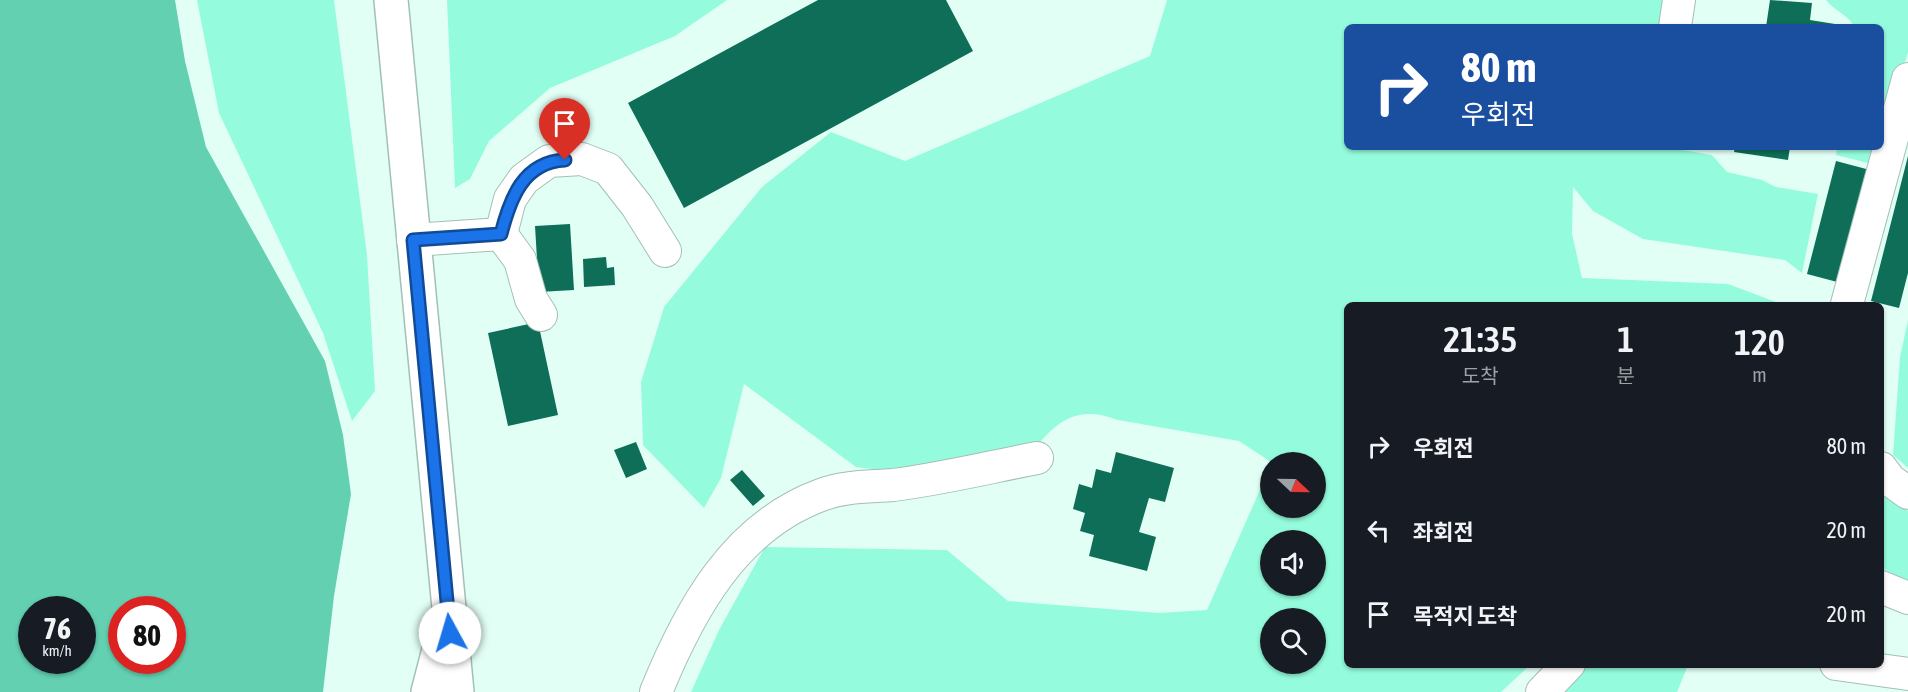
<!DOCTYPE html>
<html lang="ko">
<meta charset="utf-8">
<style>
:root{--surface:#171b24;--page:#20242c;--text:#f1f3f6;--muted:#9ea1a6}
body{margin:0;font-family:"Asap Condensed","Noto Sans KR",sans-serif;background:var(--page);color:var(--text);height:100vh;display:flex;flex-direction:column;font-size:22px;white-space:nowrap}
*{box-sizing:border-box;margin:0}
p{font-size:20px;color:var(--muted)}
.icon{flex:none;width:33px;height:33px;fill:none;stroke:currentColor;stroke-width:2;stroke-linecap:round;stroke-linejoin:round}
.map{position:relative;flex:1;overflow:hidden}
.side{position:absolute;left:1344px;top:302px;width:540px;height:366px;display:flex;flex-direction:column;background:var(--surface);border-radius:9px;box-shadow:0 2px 4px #0004}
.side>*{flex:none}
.hud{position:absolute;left:1344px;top:24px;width:540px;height:126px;border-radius:9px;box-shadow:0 2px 4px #0004;background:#1a4fa0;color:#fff;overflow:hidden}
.needle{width:39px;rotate:112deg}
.controls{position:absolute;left:1260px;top:452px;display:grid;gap:12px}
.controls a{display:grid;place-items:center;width:66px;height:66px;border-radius:50%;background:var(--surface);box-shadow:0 2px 4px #0004;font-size:30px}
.speed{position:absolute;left:18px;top:596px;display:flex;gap:12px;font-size:30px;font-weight:700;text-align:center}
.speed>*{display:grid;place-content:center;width:78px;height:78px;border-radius:50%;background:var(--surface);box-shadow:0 2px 4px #0004;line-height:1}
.speed small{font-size:15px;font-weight:400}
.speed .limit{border:9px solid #d22;background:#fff;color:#111}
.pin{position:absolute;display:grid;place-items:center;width:51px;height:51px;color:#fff;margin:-62px -26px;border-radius:50% 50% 50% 0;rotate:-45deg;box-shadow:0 0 6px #0007}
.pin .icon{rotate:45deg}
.me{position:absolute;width:66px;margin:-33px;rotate:354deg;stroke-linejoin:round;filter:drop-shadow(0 0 4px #0008)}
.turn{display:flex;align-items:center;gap:21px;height:126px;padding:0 18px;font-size:27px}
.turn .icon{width:78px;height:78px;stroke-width:2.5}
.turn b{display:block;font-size:42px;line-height:51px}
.eta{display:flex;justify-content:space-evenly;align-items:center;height:102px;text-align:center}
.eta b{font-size:36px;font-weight:600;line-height:42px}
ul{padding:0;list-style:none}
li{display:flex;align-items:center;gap:18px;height:84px;padding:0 18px}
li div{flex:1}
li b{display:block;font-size:22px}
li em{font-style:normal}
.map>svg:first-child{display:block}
.green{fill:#94fcdc;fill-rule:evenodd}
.water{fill:#63d0b1;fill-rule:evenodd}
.building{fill:#0e6e58}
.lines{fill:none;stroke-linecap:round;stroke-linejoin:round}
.minor-casing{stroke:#a3bfb6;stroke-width:34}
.major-casing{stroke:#a3bfb6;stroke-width:36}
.highway-casing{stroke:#a3bfb6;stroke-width:36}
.minor{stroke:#fff;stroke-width:32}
.major{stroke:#fff;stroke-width:33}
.highway{stroke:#fff;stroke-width:33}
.route-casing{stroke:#114b97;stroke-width:15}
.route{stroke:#1a73e8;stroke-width:10}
</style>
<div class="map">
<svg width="1908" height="692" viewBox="0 0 1908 692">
<rect width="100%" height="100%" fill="#e2fff5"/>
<path class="green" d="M 197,0 L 334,0 L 367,255 L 375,391 L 352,421 L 323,333 L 219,113 Z
M 447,0 L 727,0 L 675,36 L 550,88 L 489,141 L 470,179 L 455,188 Z
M 1167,0 L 1667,0 L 1662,27 L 1347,27 L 1347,147 L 1665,147 L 1712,155 L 1727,172 L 1762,180 L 1776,187 L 1818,194 L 1802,273 L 1785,260 L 1643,239 L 1593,211 L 1573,187 L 1572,234 L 1582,278 L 1728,284 L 1781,304 L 1347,304 L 1347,664 L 1530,665 L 1501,692 L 691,692 L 719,630 L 765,547 L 947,550 L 1008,601 L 1159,613 L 1207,610 L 1270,467 L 1270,507 L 1316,507 L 1316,462 L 1271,462 L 1239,441 L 1118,420 C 1082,406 1060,417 1037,446 L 887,471 L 856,467 L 744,384 L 721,478 L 704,508 L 643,445 L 641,382 L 664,307 L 762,187 L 831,132 L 905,161 L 1150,56 ZM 1270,540 L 1316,540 L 1316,585 L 1270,585 ZM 1270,618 L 1316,618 L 1316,663 L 1270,663 Z
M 1826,0 L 1908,0 L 1908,52 L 1881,146 L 1881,27 L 1851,27 L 1852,23 C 1844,13 1834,10 1826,0 Z
M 1837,147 L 1881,147 L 1876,165 L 1836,155 Z
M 1908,320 L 1908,468 L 1893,455 L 1900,357 Z
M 1881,489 L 1908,511 L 1908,583 L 1881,567 Z
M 1584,665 L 1688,665 L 1677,692 L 1561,692 Z"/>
<path class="water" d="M 0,0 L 175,0 L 185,61 L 206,147 L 325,361 L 343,435 L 351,494 L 334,596 L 323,692 L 0,692 ZM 32,609 L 82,609 L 82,660 L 32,660 ZM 122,609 L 172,609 L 172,660 L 122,660 Z"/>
<path class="building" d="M 818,0 L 946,0 L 973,51 L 684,208 L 628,103 Z
M 1770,0 L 1812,3 L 1810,20 L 1835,24 L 1834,27 L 1766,27 Z
M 1735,147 L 1790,147 L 1788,160 L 1734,152 Z
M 1908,156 L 1908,273 L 1899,308 L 1871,301 Z
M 1836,161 L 1870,170 L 1841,283 L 1807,274 Z
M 570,224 L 574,290 L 539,292 L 535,226 Z
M 606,257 L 607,268 L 614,267 L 615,285 L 584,287 L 583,259 Z
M 538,322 L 558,415 L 508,426 L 488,333 Z
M 636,442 L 647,469 L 626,478 L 614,450 Z
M 1116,452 L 1174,468 L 1165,502 L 1149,498 L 1139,532 L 1156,537 L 1147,571 L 1089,556 L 1094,535 L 1080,531 L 1085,513 L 1073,509 L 1079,484 L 1092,488 L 1096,469 L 1111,473 Z
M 742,470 L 765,496 L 753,506 L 730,480 Z"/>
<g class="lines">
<defs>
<path id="minor" d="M 1675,27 L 1679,0
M 413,240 L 501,234
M 1847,304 L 1908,79
M 541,315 L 531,299 L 520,260 L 501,234 L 510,199 L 524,179 L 549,161 L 582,159 L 608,169 L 637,206 L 665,251
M 1881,468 L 1890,480 L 1908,493
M 1881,587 L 1908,598
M 1836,664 L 1908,674
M 656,692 C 689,611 734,527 821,495 C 844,486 869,487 893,485 C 942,479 990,467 1037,458
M 1542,692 L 1569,664"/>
<path id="major" d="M 428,692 L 448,615"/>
<path id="highway" d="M 391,0 L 457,692"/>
</defs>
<use href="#minor" class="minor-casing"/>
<use href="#major" class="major-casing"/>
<use href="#highway" class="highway-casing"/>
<use href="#minor" class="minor"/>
<use href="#major" class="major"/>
<use href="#highway" class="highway"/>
</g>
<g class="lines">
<defs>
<path id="route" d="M 450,633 L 413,240 L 501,234 C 510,199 523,162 565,160"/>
</defs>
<use href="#route" class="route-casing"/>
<use href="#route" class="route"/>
</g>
</svg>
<div class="controls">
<a><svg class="needle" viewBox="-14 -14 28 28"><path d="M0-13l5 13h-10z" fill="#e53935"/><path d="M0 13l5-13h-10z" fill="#9ea1a6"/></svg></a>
<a><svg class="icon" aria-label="sound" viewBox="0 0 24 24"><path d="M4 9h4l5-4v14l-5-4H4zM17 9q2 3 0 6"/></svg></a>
<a><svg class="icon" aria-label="search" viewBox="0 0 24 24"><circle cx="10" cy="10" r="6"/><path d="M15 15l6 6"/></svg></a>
</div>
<div class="speed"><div>76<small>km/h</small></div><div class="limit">80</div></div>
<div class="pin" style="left:565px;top:160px;background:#d93025"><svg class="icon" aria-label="arrive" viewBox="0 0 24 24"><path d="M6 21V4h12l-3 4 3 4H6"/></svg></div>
<svg class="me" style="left:450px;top:633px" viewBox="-20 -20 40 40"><circle r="19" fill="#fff"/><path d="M0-13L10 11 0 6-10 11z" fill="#1a73e8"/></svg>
<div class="hud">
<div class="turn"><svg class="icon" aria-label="right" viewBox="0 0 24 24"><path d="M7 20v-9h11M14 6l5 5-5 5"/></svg><div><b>80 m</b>우회전</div></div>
</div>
<section class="side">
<div class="eta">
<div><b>21:35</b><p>도착</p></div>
<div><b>1</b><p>분</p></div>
<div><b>120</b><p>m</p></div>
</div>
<ul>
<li><svg class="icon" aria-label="right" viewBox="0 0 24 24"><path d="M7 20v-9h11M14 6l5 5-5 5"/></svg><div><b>우회전</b></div><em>80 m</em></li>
<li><svg class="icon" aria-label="left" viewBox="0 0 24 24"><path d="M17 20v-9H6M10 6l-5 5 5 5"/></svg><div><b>좌회전</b></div><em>20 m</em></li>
<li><svg class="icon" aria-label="arrive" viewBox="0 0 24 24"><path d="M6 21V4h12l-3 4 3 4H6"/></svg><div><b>목적지 도착</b></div><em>20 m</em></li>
</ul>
</section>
</div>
